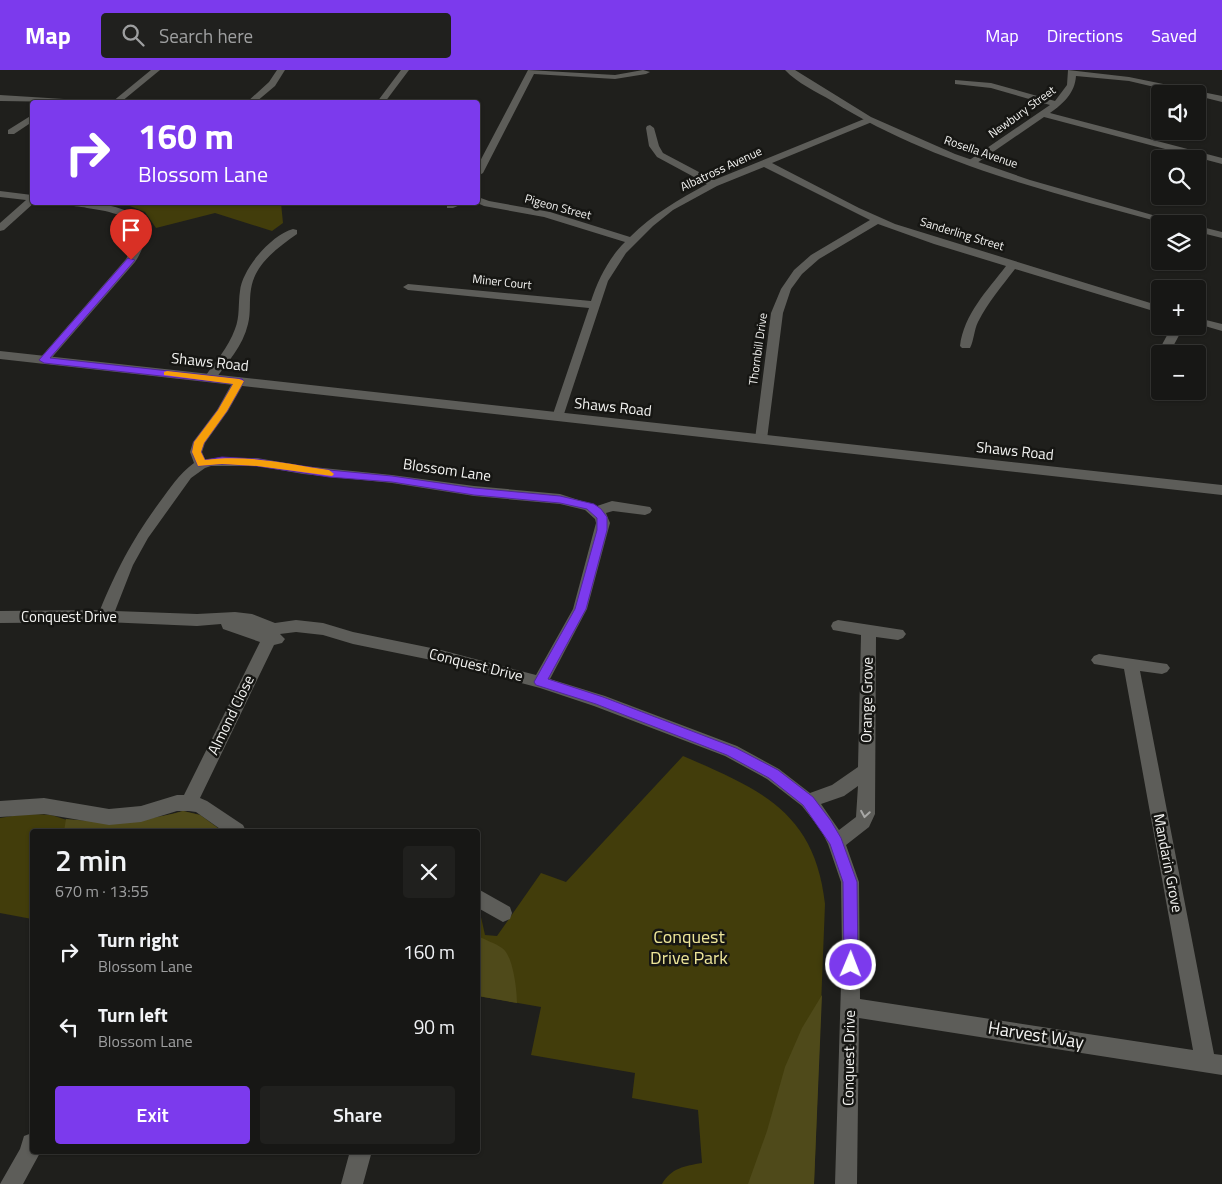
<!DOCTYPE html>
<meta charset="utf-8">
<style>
:root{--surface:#171715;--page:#20201e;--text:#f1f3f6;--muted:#9e9fa0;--line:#363634;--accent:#7c3aed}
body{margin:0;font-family:"Titillium Web",sans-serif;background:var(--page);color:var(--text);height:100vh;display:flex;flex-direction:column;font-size:19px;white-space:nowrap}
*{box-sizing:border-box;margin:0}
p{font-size:16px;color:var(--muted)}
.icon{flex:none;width:28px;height:28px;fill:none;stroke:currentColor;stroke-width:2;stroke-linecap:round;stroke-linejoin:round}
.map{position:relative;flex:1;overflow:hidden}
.sheet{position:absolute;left:30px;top:759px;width:450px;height:325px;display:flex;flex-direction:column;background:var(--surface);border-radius:5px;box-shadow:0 1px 4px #0004,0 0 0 1px var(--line)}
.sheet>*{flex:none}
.banner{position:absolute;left:30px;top:30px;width:450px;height:105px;border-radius:5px;box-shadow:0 1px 4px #0004,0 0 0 1px var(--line);background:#7c3aed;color:#fff;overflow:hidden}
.controls{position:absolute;left:1151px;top:15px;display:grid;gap:10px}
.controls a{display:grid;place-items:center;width:55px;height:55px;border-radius:5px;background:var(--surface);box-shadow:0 1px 4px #0004,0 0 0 1px var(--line);font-size:25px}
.pin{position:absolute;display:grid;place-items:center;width:42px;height:42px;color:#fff;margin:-51px -21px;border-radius:50% 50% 50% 0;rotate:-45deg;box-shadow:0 0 5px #0007}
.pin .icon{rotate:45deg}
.me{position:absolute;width:55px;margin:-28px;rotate:1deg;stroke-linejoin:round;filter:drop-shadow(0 0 4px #0008)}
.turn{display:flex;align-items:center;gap:18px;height:105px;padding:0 25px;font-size:22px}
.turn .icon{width:65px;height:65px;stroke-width:2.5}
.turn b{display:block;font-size:35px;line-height:42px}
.round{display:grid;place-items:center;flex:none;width:52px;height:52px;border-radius:5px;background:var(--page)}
.overview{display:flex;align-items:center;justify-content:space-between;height:85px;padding:0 25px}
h1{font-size:30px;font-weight:600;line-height:38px}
.cta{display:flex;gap:10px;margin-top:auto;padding:10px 25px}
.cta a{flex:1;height:58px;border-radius:5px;background:var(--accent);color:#fff;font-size:20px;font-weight:600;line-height:58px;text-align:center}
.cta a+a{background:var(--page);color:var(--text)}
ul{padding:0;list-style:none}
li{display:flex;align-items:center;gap:15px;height:75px;padding:0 25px}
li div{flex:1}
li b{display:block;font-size:19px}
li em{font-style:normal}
header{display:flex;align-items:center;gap:30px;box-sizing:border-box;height:70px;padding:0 25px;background:var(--accent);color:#fff}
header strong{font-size:24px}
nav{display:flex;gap:28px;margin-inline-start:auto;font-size:18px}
.search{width:350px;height:45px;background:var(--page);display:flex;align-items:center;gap:12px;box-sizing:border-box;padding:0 18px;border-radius:5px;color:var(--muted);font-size:19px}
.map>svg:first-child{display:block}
.green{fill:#423d0b}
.forest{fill:#4f4a1a}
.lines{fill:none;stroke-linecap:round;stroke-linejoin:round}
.minor{fill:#5d5d59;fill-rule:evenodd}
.tertiary{fill:#5d5d59;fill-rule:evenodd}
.oneway{stroke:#a8a8a6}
.route{fill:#7c3aed;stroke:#51269a}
.slow{fill:#f59e0b}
.labels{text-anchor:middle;stroke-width:5;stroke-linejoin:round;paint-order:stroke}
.far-street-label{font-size:12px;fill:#f4f4f2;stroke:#161613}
.street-label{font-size:15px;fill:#f4f4f2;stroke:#161613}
.near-park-label{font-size:18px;fill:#eee699;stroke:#161613}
.near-street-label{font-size:18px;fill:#f4f4f2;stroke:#161613}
</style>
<header>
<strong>Map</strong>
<div class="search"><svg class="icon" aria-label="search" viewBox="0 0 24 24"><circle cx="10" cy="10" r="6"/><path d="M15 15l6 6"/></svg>Search here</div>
<nav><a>Map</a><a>Directions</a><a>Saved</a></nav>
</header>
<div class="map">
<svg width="1222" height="1114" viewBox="0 0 1222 1114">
<rect width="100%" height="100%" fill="#1f1f1c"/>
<path class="green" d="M 122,133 L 281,133 L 283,153 L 272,161 L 215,143 L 156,158 L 145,142 Z
M 683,686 C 759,719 815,741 825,834 L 814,1114 L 662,1114 C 671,1098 685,1096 702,1093 L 698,1040 L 632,1028 L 635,1003 L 531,985 L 541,937 L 478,926 L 478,842 L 481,847 L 485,865 L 497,866 L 541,803 L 566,812 Z
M 183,741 L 200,745 L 222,761 L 32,761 L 32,849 L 0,843 L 0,748 C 17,745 33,743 50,745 C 56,746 62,749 68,750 C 108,754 145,752 183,741 Z"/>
<path class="forest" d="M 183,741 L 200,745 L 222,761 L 64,761 L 66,749 C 110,753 140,753 183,741 Z
M 478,866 C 485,870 495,873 502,878 C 513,885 517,920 517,933 L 478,926 Z
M 822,925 L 814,1114 L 748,1114 L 767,1061 L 785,997 L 802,958 Z"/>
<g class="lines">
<path class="minor" d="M 151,0 L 160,0 L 121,32 L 112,32 Z
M 277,0 L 285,0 L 275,16 L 256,32 L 247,32 L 269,12 Z
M 401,0 L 409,0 L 385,32 L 377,32 Z
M 528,0 L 615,5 L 643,0 L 650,2 L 646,4 L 615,9 L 534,4 L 483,103 L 478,106 L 478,95 Z
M 1068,0 L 1129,7 L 1222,26 L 1222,32 L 1198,26 L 1198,24 L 1184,24 L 1129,11 L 1076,6 C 1075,23 1063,34 1050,43 L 1222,88 L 1222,94 L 1044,47 L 974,95 L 968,95 L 968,91 L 1050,35 L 991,18 L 955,14 L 955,10 L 991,13 L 1055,31 L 1067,15 Z
M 0,25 L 64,29 L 68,32 L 0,31 Z
M 32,45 L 32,52 L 14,64 L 8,64 L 8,60 Z
M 869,47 L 873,50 L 872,52 L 772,93 L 859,138 L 895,154 L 1160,236 L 1160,243 L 1015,199 C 1002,216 988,232 978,252 C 974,260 974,270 970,278 L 962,278 L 960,276 C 964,244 987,221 1006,196 L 934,174 L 878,154 L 819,189 L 802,204 L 791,219 L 783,243 L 767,369 L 761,373 L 755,369 L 771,243 L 781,219 L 794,200 L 811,185 L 870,150 L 764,97 L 717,116 L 673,140 L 653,156 L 626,183 L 608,211 L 562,350 L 554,350 L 552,347 L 589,238 L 408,220 L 403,217 L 408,214 L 591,231 C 598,210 608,189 625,172 L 544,147 L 484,136 L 475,132 L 478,132 L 478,127 L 489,131 L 550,142 L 630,167 C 653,144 678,130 707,114 L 657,87 L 649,76 L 646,58 L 647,56 L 650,55 L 654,58 L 659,76 L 663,83 L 714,110 Z
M 0,121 L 32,125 L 32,132 L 35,132 L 4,160 L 0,161 L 0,153 L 26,130 L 0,127 Z
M 64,132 C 103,132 171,137 135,192 L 48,292 L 40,292 L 38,290 L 40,288 L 126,189 C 149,149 121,143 87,138 C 80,136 70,137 64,132 Z
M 451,132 L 467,132 L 453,138 L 447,138 L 447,134 Z
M 293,159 L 297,160 L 297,164 C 277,178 255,194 251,219 C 249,231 251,243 248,254 C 243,276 227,293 214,311 L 206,311 L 204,308 C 215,292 228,278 235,259 C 240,247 238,234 240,221 C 242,199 271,165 293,159 Z
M 1198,248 L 1222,254 L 1222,261 L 1198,254 Z
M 1172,256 L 1184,256 L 1169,284 L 1160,284 L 1159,286 L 1157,284 Z
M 239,307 L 245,311 L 228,341 L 205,373 L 202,382 L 205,389 L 257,388 L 303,396 L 392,405 L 474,416 L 560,424 L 597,436 L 612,431 L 650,437 L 652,440 L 650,443 L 645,445 L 613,441 L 606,443 L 610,453 L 587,539 L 550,609 L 605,626 L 737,676 L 779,699 L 810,723 L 832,715 L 858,697 L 861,565 L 833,560 L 831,556 L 833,552 L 838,550 L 903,560 L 906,564 L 903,568 L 898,570 L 876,567 L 875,744 L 869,757 L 846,775 L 859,812 L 860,929 L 1193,980 L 1124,599 L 1094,594 L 1091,590 L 1094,586 L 1099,584 L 1167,594 L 1170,598 L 1167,602 L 1162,604 L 1140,601 L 1214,984 L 1222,985 L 1222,1005 L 859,948 L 857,1114 L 835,1114 L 842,881 L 841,812 L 828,774 L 821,760 L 802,736 L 767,709 L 725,686 L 594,636 L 540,618 L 441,592 L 353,574 L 323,565 L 296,562 L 280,564 L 285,569 L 282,573 L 274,575 L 200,728 L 207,731 L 243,755 L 246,761 L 223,761 L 196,742 L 189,741 L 177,741 L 141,752 L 109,755 L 44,744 L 0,747 L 0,731 L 44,728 L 109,739 L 141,736 L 177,725 L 184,725 L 260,572 L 223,559 L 221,554 L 197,556 L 105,552 L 0,553 L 0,541 L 100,540 C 117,499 132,470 159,433 C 170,418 179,404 194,393 L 190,382 L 193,372 L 217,340 L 235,308 ZM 211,396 L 257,396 L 303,404 L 392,413 L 474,426 L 560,434 L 585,440 L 595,449 L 596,453 L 573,539 L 536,605 L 441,580 L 353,562 L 323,553 L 296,550 L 275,553 L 252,544 L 235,542 L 197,544 L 115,541 L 133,495 L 148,468 L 191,408 L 205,398 ZM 858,716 L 856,747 L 839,760 L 821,734 L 844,726 Z
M 478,819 L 510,837 L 512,843 L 510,849 L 503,852 L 478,838 Z
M 32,1063 L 32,1081 L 41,1081 L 23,1114 L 0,1114 L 20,1079 L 24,1066 Z
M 350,1081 L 372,1081 L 363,1114 L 341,1114 Z"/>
<path class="tertiary" d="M 785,0 L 795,0 L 871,47 L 955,84 L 1030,110 L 1184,154 L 1167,154 C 1052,122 934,95 832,31 C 817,22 797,13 785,0 Z
M 1198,156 L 1222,162 L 1222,168 L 1198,162 Z
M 0,281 L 1222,415 L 1222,425 L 0,289 Z"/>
</g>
<defs><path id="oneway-chevron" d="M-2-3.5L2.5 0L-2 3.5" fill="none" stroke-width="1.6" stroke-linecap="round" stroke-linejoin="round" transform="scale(1.25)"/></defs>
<use class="oneway" href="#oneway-chevron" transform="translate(865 744) rotate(99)"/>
<path class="route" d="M 128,188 L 135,190 L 50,288 L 242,309 L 244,311 L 227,341 L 204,373 L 201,382 L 205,390 L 222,387 L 257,389 L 329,400 L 392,406 L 474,418 L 560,426 L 594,434 L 601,439 L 607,447 L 607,460 L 586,539 L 548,609 L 603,627 L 736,678 L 778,700 L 813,727 L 831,751 L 841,768 L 857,812 L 858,895 L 856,900 L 851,902 L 846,900 L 844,895 L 843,812 L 830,774 L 803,735 L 769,708 L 727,685 L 596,634 L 536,615 L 534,612 L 575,539 L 597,460 L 597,448 L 587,439 L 560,433 L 474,425 L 392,412 L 329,407 L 257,396 L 222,394 L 198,396 L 192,382 L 194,372 L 218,340 L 233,314 L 44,293 L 39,290 Z"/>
<path class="slow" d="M 167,301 L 239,309 L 244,311 L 227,341 L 204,373 L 201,382 L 205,390 C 246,384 288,394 329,400 L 334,404 L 332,406 L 257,396 L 222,394 L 198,396 L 192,382 L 194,372 L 218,340 L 233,314 L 164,305 L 164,302 Z"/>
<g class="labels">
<g class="far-street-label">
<text transform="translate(1022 42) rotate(-36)" y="4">Newbury Street</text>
<text transform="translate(981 82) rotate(19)" y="4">Rosella Avenue</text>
<text transform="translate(721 99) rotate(-25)" y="4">Albatross Avenue</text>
<text transform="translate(558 137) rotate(15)" y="4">Pigeon Street</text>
<text transform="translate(962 164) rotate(17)" y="4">Sanderling Street</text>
<text transform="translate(502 212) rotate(6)" y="4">Miner Court</text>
<text transform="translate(758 279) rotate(-82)" y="4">Thornbill Drive</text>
</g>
<g class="street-label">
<text transform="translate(210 292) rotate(6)" y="5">Shaws Road</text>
<text transform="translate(613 337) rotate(6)" y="5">Shaws Road</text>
<text transform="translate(1015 381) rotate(6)" y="5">Shaws Road</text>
<text transform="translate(447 400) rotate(8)" y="5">Blossom Lane</text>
<text x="69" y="552">Conquest Drive</text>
<text transform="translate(476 595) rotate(14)" y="5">Conquest Drive</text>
<text transform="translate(867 630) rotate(-89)" y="5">Orange Grove</text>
<text transform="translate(231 645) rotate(-64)" y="5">Almond Close</text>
<text transform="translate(1168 793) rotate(79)" y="5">Mandarin Grove</text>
<text transform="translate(849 988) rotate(-89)" y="5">Conquest Drive</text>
</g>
<g class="near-park-label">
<text x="689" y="873">Conquest<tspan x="689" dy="21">Drive Park</tspan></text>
</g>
<g class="near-street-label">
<text transform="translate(1036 965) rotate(9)" y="6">Harvest Way</text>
</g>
</g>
</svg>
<div class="controls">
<a><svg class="icon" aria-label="sound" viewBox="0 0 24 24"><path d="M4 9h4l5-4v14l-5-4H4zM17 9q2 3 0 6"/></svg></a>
<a><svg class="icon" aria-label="search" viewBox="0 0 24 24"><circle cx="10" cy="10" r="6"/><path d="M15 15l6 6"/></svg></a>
<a><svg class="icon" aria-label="layers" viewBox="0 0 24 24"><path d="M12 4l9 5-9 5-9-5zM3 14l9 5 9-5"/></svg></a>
<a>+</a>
<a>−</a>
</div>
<div class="pin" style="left:131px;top:190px;background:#d93025"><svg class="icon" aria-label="arrive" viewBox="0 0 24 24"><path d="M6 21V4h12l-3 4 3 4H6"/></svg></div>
<svg class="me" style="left:851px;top:895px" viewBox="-20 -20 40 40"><circle r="17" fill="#7c3aed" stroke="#fff" stroke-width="3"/><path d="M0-11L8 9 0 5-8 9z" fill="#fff"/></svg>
<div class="banner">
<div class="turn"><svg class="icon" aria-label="right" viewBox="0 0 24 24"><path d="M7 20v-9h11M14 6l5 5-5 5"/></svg><div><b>160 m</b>Blossom Lane</div></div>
</div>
<section class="sheet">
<div class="overview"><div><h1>2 min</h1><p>670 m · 13:55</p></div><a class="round"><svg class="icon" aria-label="close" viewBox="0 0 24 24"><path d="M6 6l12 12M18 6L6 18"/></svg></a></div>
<ul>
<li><svg class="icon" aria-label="right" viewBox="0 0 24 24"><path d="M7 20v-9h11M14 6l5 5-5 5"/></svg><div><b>Turn right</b><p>Blossom Lane</p></div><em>160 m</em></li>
<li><svg class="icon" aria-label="left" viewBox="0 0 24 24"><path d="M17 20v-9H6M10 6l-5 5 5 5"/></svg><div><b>Turn left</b><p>Blossom Lane</p></div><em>90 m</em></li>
</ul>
<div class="cta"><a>Exit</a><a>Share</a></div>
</section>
</div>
